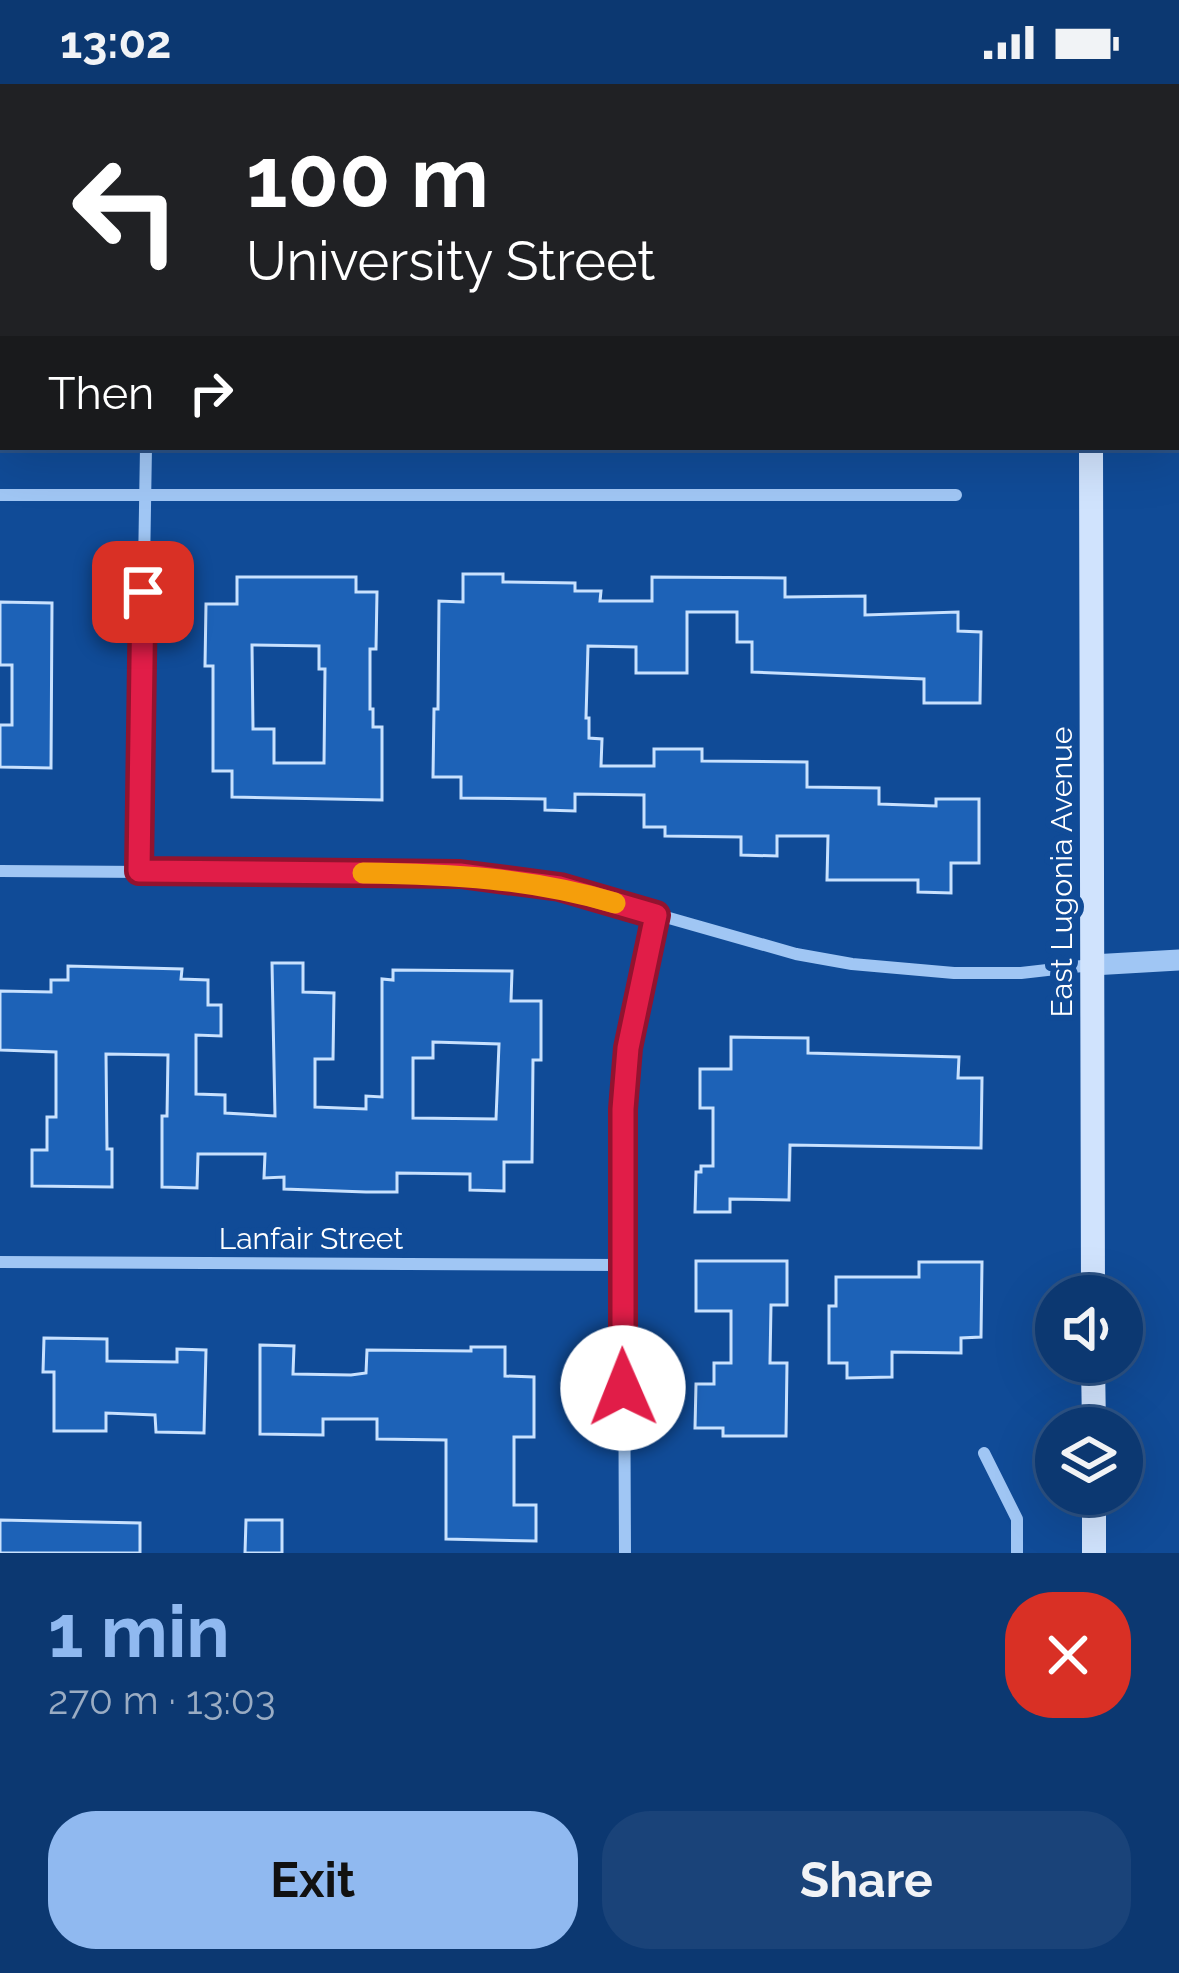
<!DOCTYPE html>
<meta charset="utf-8">
<style>
:root{--surface:#0c3871;--page:#1a4379;--text:#f1f3f6;--muted:#9aacc3;--line:#2c5284;--accent:#90b9f0}
body{margin:0;font-family:Raleway,sans-serif;background:var(--page);color:var(--text);height:100vh;display:flex;flex-direction:column;font-size:45px;white-space:nowrap}
*{box-sizing:border-box;margin:0}
p{font-size:39px;color:var(--muted)}
.icon{flex:none;width:66px;height:66px;fill:none;stroke:currentColor;stroke-width:2;stroke-linecap:round;stroke-linejoin:round}
.map{position:relative;height:1469px;overflow:hidden}
.side{display:flex;flex-direction:column;background:var(--surface);flex:1}
.side>*{flex:none}
.top-card{position:absolute;left:0px;top:0px;width:1179px;height:366px;box-shadow:0 12px 48px #0002,0 0 0 3px var(--line);background:#202124;color:#fff;overflow:hidden}
.buttons{position:absolute;left:1035px;top:1191px;display:grid;gap:24px}
.buttons a{display:grid;place-items:center;width:108px;height:108px;border-radius:50%;background:var(--surface);box-shadow:0 12px 48px #0002,0 0 0 3px var(--line);font-size:60px}
.pin{position:absolute;display:grid;place-items:center;width:102px;height:102px;color:#fff;margin:-51px;border-radius:24px;box-shadow:0 6px 18px #0006}
.me{position:absolute;width:132px;margin:-66px;rotate:359deg;stroke-linejoin:round;filter:drop-shadow(0 0 9px #0008)}
.turn{display:flex;align-items:center;gap:42px;height:252px;padding:0 48px;font-size:54px}
.turn .icon{width:156px;height:156px;stroke-width:2.5}
.turn b{display:block;font-size:84px;line-height:102px}
.then{display:flex;align-items:center;height:114px;padding:0 48px;background:#0003;gap:24px;font-size:45px}
.round{display:grid;place-items:center;flex:none;width:126px;height:126px;border-radius:48px;background:var(--page)}
.headline{display:flex;align-items:center;justify-content:space-between;height:204px;padding:0 48px}
h1{font-size:72px;font-weight:700;line-height:90px;color:var(--accent)}
.button{display:flex;gap:24px;margin-top:auto;padding:24px 48px}
.button a{flex:1;height:138px;border-radius:48px;background:var(--accent);color:#111;font-size:48px;font-weight:700;line-height:138px;text-align:center}
.button a+a{background:var(--page);color:var(--text)}
.status{display:flex;justify-content:space-between;align-items:center;height:84px;padding:0 60px;background:var(--surface);direction:ltr}
.status svg{height:33px;fill:currentColor}
.map>svg:first-child{display:block}
.building{fill:#1d62b7;stroke:#c8e1fe;stroke-width:3;fill-rule:evenodd}
.lines{fill:none;stroke-linecap:round;stroke-linejoin:round}
.service{stroke:#a0c6f4;stroke-width:9}
.minor{stroke:#a0c6f4;stroke-width:12}
.tertiary{stroke:#a0c6f4;stroke-width:21}
.secondary{stroke:#d0e3fd;stroke-width:24}
.route-casing{stroke:#92132f;stroke-width:30}
.route{stroke:#e11d48;stroke-width:21}
.slow{stroke:#f59e0b;stroke-width:21}
.labels{text-anchor:middle;stroke-width:12;stroke-linejoin:round;paint-order:stroke}
.street-label{font-size:30px;fill:#fff;stroke:#104b97}
</style>
<div class="status"><b>13:02</b><svg viewBox="0 0 49 12"><path d="M0 12V9h3v3zM5 12V6h3v6zM10 12V3h3v9zM15 12V0h3v12zM26 1h20v11H26zM47 4h2v5h-2z"/></svg></div>
<div class="map">
<svg width="1179" height="1469" viewBox="0 0 1179 1469">
<rect width="100%" height="100%" fill="#104b97"/>
<path class="building" d="M 463,490 L 503,490 L 503,498 L 575,499 L 575,507 L 601,507 L 600,517 L 652,517 L 652,493 L 785,494 L 785,513 L 865,512 L 865,531 L 958,528 L 958,547 L 981,548 L 980,619 L 924,619 L 924,595 L 752,588 L 752,558 L 737,558 L 737,528 L 687,528 L 687,589 L 636,589 L 636,563 L 588,562 L 586,634 L 589,634 L 589,654 L 602,655 L 601,682 L 654,682 L 654,665 L 702,665 L 702,677 L 807,678 L 807,703 L 879,704 L 879,720 L 936,722 L 936,715 L 979,715 L 979,779 L 951,779 L 951,809 L 918,808 L 918,796 L 827,796 L 828,752 L 777,752 L 777,772 L 741,771 L 741,753 L 665,752 L 665,743 L 644,743 L 644,711 L 575,710 L 575,727 L 545,726 L 545,715 L 461,714 L 461,693 L 433,693 L 434,625 L 438,625 L 439,517 L 463,518 Z
M 237,493 L 356,493 L 356,508 L 377,508 L 376,565 L 370,565 L 370,625 L 373,625 L 373,643 L 382,643 L 382,716 L 232,713 L 232,687 L 213,687 L 213,582 L 205,582 L 206,520 L 237,520 ZM 252,561 L 319,562 L 319,585 L 325,585 L 324,679 L 274,679 L 274,645 L 253,645 Z
M 0,518 L 52,519 L 51,684 L 0,683 L 0,641 L 12,641 L 12,581 L 0,581 Z
M 272,879 L 303,879 L 303,908 L 334,909 L 333,975 L 315,975 L 315,1023 L 366,1025 L 366,1012 L 382,1013 L 382,895 L 393,896 L 393,886 L 512,887 L 511,917 L 541,917 L 541,976 L 533,976 L 532,1078 L 504,1078 L 504,1107 L 470,1106 L 470,1090 L 397,1089 L 397,1108 L 366,1108 L 284,1105 L 284,1093 L 264,1094 L 265,1070 L 198,1070 L 197,1104 L 162,1103 L 162,1032 L 167,1032 L 168,971 L 106,970 L 107,1065 L 112,1065 L 112,1103 L 32,1102 L 32,1066 L 47,1066 L 47,1033 L 56,1033 L 56,968 L 0,966 L 0,907 L 51,908 L 51,896 L 68,896 L 68,882 L 182,885 L 181,895 L 208,896 L 208,921 L 221,921 L 221,952 L 196,951 L 196,1010 L 225,1011 L 225,1029 L 275,1032 ZM 433,958 L 499,960 L 496,1035 L 413,1034 L 413,974 L 433,974 Z
M 731,953 L 808,954 L 808,969 L 959,973 L 958,994 L 982,994 L 981,1064 L 790,1061 L 789,1116 L 730,1115 L 730,1128 L 695,1128 L 696,1088 L 701,1088 L 701,1082 L 713,1082 L 713,1024 L 700,1024 L 700,985 L 731,985 Z
M 696,1177 L 787,1177 L 787,1221 L 771,1221 L 770,1279 L 787,1279 L 786,1352 L 723,1352 L 723,1344 L 695,1344 L 696,1300 L 714,1300 L 714,1279 L 731,1279 L 731,1227 L 696,1227 Z
M 919,1178 L 982,1178 L 981,1253 L 961,1254 L 961,1269 L 892,1268 L 892,1293 L 847,1294 L 847,1279 L 829,1279 L 829,1222 L 836,1222 L 836,1193 L 919,1193 Z
M 44,1254 L 107,1255 L 107,1277 L 177,1278 L 177,1265 L 206,1266 L 204,1349 L 156,1348 L 155,1331 L 106,1329 L 106,1347 L 54,1347 L 54,1288 L 43,1288 Z
M 260,1261 L 294,1262 L 293,1290 L 351,1291 L 366,1289 L 367,1266 L 471,1267 L 471,1263 L 505,1263 L 505,1292 L 534,1293 L 534,1353 L 514,1353 L 514,1421 L 536,1421 L 536,1457 L 446,1455 L 446,1356 L 377,1355 L 377,1335 L 323,1335 L 323,1351 L 260,1350 Z
M 0,1436 L 140,1439 L 140,1469 L 0,1469 Z
M 246,1436 L 282,1436 L 282,1469 L 245,1469 Z"/>
<g class="lines">
<path class="service" d="M 537,3 L 537,0
M 832,3 L 832,0
M 0,154 L 3,154"/>
<path class="minor" d="M 0,411 L 956,411
M 0,787 L 460,790 L 560,803 L 796,870 L 852,880 L 954,889 L 1021,889 L 1091,881
M 139,787 L 146,363
M 0,1178 L 622,1181
M 984,1369 L 1017,1435 L 1017,1469
M 625,1469 L 623,1025 L 628,964 L 656,831"/>
<path class="tertiary" d="M 1092,881 L 1179,876"/>
<path class="secondary" d="M 1089,0 L 1089,3
M 1091,363 L 1093,1212
M 1093,1278 L 1094,1344
M 1094,1410 L 1094,1469"/>
</g>
<g class="lines">
<defs>
<path id="route" d="M 143,508 L 139,787 L 460,790 L 560,803 L 656,831 L 628,964 L 623,1025 L 623,1304"/>
</defs>
<use href="#route" class="route-casing"/>
<use href="#route" class="route"/>
<path class="slow" d="M 363,789 C 450,790 531,794 615,819"/>
</g>
<g class="labels">
<g class="street-label">
<text transform="translate(1062 788) rotate(-90)" y="10">East Lugonia Avenue</text>
<text x="311" y="1165">Lanfair Street</text>
</g>
</g>
</svg>
<div class="buttons">
<a><svg class="icon" aria-label="sound" viewBox="0 0 24 24"><path d="M4 9h4l5-4v14l-5-4H4zM17 9q2 3 0 6"/></svg></a>
<a><svg class="icon" aria-label="layers" viewBox="0 0 24 24"><path d="M12 4l9 5-9 5-9-5zM3 14l9 5 9-5"/></svg></a>
</div>
<div class="pin" style="left:143px;top:508px;background:#d93025"><svg class="icon" aria-label="arrive" viewBox="0 0 24 24"><path d="M6 21V4h12l-3 4 3 4H6"/></svg></div>
<svg class="me" style="left:623px;top:1304px" viewBox="-20 -20 40 40"><circle r="19" fill="#fff"/><path d="M0-13L10 11 0 6-10 11z" fill="#e11d48"/></svg>
<div class="top-card">
<div class="turn"><svg class="icon" aria-label="left" viewBox="0 0 24 24"><path d="M17 20v-9H6M10 6l-5 5 5 5"/></svg><div><b>100 m</b>University Street</div></div>
<div class="then">Then<svg class="icon" aria-label="right" viewBox="0 0 24 24"><path d="M7 20v-9h11M14 6l5 5-5 5"/></svg></div>
</div>
</div>
<section class="side">
<div class="headline"><div><h1>1 min</h1><p>270 m · 13:03</p></div><a class="round" style="background:#d93025;color:#fff"><svg class="icon" aria-label="close" viewBox="0 0 24 24"><path d="M6 6l12 12M18 6L6 18"/></svg></a></div>
<div class="button"><a>Exit</a><a>Share</a></div>
</section>
